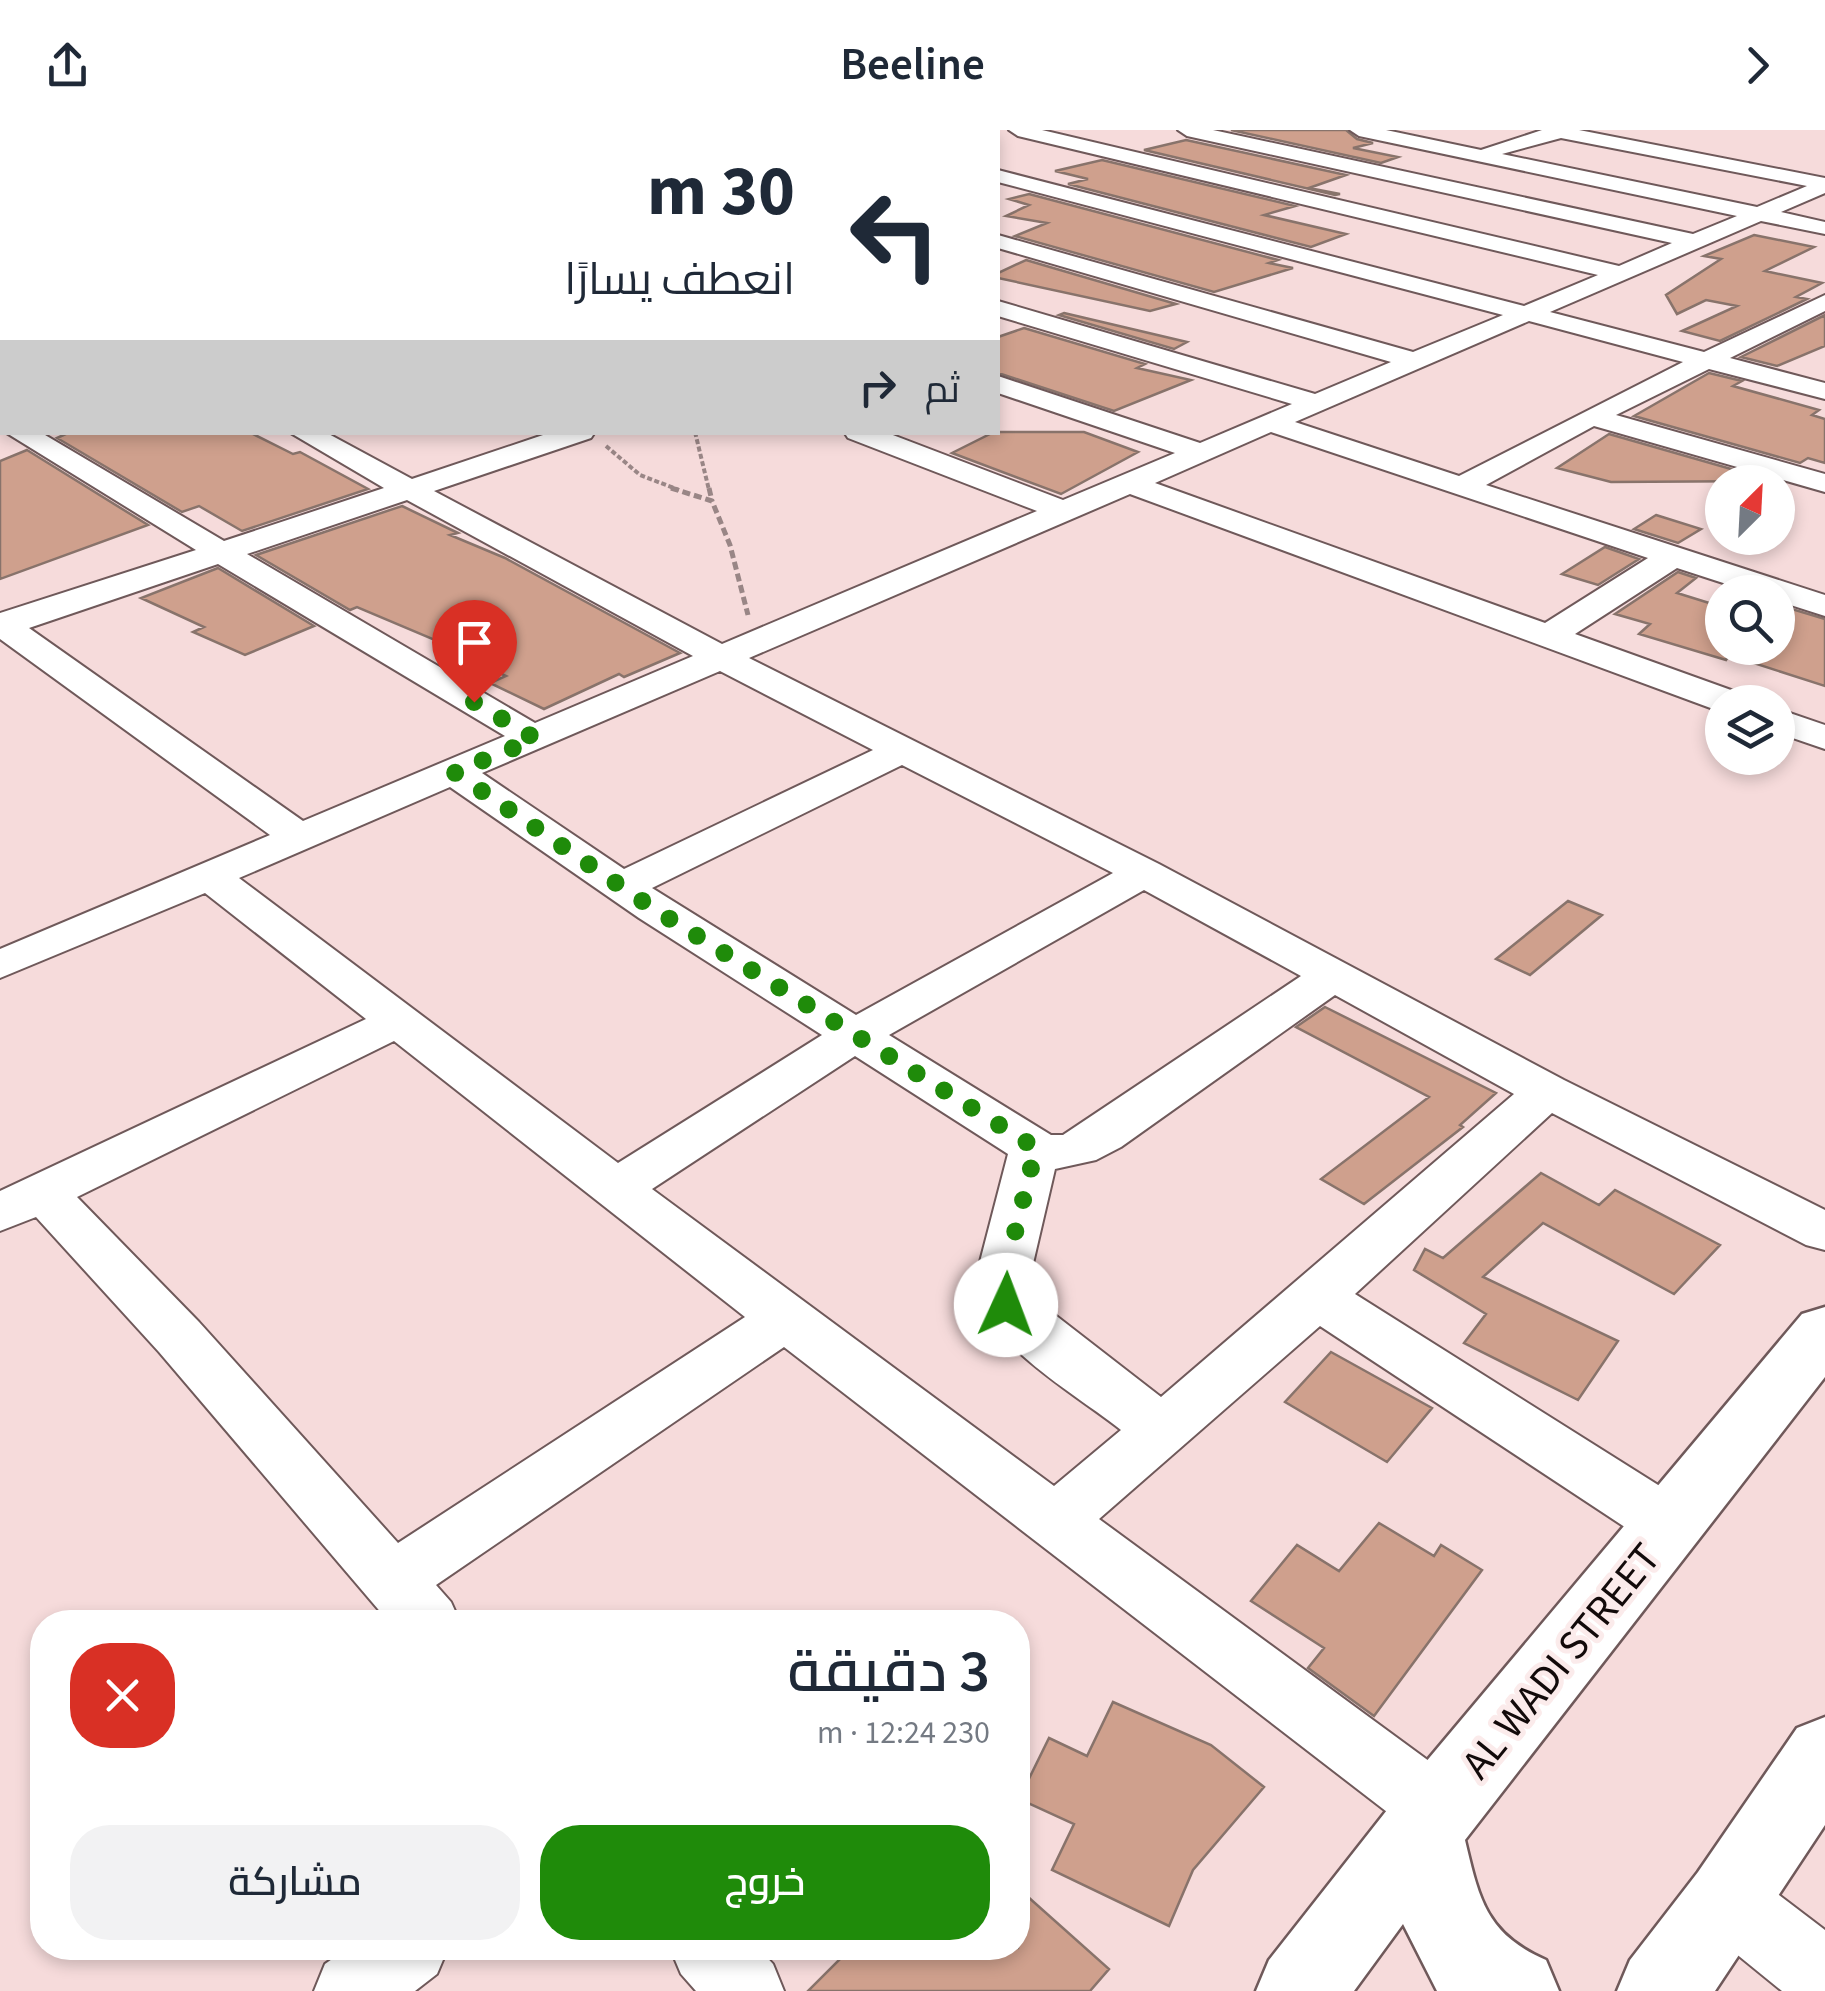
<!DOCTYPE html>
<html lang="ar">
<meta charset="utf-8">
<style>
:root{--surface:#fff;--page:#f2f2f3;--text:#1f2937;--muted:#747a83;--accent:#1f8b0a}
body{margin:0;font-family:"Source Sans 3",Cairo,sans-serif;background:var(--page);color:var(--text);direction:rtl;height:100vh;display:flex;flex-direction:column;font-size:38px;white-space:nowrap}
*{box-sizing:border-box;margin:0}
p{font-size:32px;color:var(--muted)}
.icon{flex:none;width:55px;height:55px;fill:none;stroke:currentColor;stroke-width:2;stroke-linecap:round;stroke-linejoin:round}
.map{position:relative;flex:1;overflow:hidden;direction:ltr}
.side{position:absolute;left:30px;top:1480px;width:1000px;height:350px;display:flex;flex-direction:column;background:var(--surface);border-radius:40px;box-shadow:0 5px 15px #0003;direction:rtl}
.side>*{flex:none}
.banner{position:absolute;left:0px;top:0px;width:1000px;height:305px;box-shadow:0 5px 15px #0003;direction:rtl;background:#fff;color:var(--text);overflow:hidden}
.needle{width:65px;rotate:24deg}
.tools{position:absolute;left:1705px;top:335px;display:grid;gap:20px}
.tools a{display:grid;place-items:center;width:90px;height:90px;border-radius:50%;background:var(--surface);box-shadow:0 5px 15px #0003;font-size:50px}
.pin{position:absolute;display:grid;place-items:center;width:85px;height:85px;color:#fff;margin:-102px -42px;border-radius:50% 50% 50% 0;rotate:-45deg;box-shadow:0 0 10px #0007}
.pin .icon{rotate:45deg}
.me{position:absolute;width:110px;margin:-55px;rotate:2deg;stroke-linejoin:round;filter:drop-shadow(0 0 8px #0008)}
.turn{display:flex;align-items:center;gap:35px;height:210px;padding:0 40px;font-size:45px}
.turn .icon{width:130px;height:130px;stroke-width:2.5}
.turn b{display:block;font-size:70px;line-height:85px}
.then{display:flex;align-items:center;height:95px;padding:0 40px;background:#0003;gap:20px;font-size:38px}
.round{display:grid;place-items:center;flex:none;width:105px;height:105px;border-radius:40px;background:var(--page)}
.head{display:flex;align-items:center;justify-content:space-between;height:170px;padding:0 40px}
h1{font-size:60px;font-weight:600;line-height:75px}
.button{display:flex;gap:20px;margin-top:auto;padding:20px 40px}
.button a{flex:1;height:115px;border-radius:40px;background:var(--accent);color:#fff;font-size:40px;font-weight:600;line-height:115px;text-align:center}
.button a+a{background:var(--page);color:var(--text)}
header{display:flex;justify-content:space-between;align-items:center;height:130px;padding:0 40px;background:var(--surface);font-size:45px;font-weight:600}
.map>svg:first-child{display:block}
.building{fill:#cfa08d;stroke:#88736b;stroke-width:2.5}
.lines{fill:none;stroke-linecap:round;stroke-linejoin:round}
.street-casing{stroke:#6f595a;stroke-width:4}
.secondary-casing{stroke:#6f595a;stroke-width:5}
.path-far1{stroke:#998686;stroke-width:4;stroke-dasharray:5 2.5;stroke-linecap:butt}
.path{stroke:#998686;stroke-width:5;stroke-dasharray:8 4;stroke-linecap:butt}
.street{fill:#fff;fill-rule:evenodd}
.secondary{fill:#fff;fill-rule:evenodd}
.route{stroke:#1f8b0a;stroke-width:18;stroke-dasharray:0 32.4}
.labels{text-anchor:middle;stroke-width:10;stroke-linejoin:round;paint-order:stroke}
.near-street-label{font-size:42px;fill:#120a0a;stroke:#fbebeb}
</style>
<header><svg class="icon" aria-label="forward" viewBox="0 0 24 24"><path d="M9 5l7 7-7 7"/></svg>Beeline<svg class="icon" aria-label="share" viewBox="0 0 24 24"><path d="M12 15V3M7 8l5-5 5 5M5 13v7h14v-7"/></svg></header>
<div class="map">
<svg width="1825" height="1861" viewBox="0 0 1825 1861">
<rect width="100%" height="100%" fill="#f6dbdb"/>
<path class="building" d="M 1231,0 L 1346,0 L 1357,9 L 1373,13 L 1353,18 L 1398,27 L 1381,33 Z
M 1186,10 L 1346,45 L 1309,58 L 1340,64 L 1335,65 L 1144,20 Z
M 1102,30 L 1295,76 L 1264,85 L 1346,104 L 1311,117 L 1068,54 L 1088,49 L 1055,41 Z
M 1029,64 L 1278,130 L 1269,133 L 1293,138 L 1214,162 L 1015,106 L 1047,93 L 1006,86 L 1029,75 L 1009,69 Z
M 1754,105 L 1814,117 L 1765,141 L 1822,153 L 1796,167 L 1807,169 L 1720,211 L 1682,201 L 1737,176 L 1706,170 L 1677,184 L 1666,165 L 1721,129 L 1704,126 Z
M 1026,130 L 1176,174 L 1150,181 L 998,148 L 998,143 Z
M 1064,183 L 1187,212 L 1174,219 L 1059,185 Z
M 1825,185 L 1825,216 L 1777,236 L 1741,227 Z
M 1024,198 L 1145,234 L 1137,238 L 1191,250 L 1114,281 L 998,243 L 998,207 Z
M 1709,243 L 1742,251 L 1733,256 L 1819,280 L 1812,285 L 1825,289 L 1825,333 L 1808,328 L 1800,333 L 1634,286 Z
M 70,302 L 249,302 L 293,324 L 300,322 L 368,359 L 242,401 L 199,376 L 182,382 L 57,308 Z
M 994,302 L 1084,302 L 1138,322 L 1061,364 L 952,323 Z
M 1609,304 L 1773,351 L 1611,352 L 1557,338 Z
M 27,320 L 148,395 L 0,449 L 0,331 Z
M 402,376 L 458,403 L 450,405 L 505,428 L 680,523 L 624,547 L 619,544 L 544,579 L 490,553 L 506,546 L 443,517 L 447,515 L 357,477 L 350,480 L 256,425 Z
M 1656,385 L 1701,399 L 1678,413 L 1634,399 Z
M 1605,417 L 1639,429 L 1598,455 L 1562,444 Z
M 218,438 L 314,496 L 245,525 L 193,502 L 204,497 L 141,468 Z
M 1678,442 L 1696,448 L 1677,463 L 1722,477 L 1722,518 L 1778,518 L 1778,487 L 1782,476 L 1825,489 L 1825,556 L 1729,525 L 1726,530 L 1639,504 L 1650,494 L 1615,484 Z
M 1568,771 L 1602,785 L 1530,845 L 1496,829 Z
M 1325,877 L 1496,963 L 1460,995 L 1463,997 L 1364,1074 L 1321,1049 L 1429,967 L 1296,897 Z
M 1541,1043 L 1599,1075 L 1615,1060 L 1720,1115 L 1674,1164 L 1543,1093 L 1483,1147 L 1618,1211 L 1578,1270 L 1464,1213 L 1486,1184 L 1414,1140 L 1425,1119 L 1443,1128 Z
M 1331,1222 L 1432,1278 L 1387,1332 L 1285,1272 Z
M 1379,1393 L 1434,1426 L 1441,1415 L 1482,1440 L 1374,1586 L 1308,1538 L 1324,1518 L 1251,1471 L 1297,1415 L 1339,1441 Z
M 1113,1572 L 1211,1615 L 1264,1657 L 1193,1740 L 1169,1796 L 1052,1740 L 1074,1694 L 1019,1669 L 1049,1608 L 1087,1626 Z
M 1018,1758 L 1109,1839 L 1090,1861 L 808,1861 L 851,1818 L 1018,1818 Z"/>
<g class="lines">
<defs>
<path id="street" d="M 415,0 L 441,0 L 442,2 L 416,2 Z
M 594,0 L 620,0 L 621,2 L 595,2 Z
M 808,0 L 834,0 L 835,2 L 809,2 Z
M 1009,0 L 1042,0 L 1619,136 L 1672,113 L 1187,6 L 1178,0 L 1213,0 L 1693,104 L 1737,86 L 1359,6 L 1350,0 L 1386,0 L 1481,20 L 1542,0 L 1579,0 L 1825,48 L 1825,63 L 1781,82 L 1825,92 L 1825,104 L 1761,91 L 1550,182 L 1704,222 L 1825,165 L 1825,181 L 1730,228 L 1825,253 L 1825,269 L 1709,239 L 1616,285 L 1825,344 L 1825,362 L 1594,296 L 1486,355 L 1825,465 L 1825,486 L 1778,471 L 1778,462 L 1751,462 L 1677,438 L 1575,504 L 1742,564 L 1747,572 L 1722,572 L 1722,581 L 1716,580 L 1130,364 L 749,528 L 1159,734 L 1564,950 L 1825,1080 L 1825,1120 L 1806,1115 L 1552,983 L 1355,1164 L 1693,1377 L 1702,1395 L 1693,1413 L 1671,1420 L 1649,1413 L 1320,1196 L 1099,1389 L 1463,1656 L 1473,1679 L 1463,1702 L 1438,1712 L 1413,1702 L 784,1217 L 436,1455 L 451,1472 L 460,1492 L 389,1492 L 159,1222 L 36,1087 L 0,1101 L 0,1061 L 366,889 L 205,763 L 0,848 L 0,819 L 270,705 L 0,509 L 0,483 L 196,420 L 5,302 L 40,302 L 224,411 L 384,358 L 289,302 L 325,302 L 412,349 L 552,302 L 595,302 L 591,308 L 434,361 L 722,514 L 1037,381 L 848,308 L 844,302 L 885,302 L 1063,370 L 1175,323 L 998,263 L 998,246 L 1200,313 L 1292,274 L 998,186 L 998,171 L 1315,264 L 1391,232 L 998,118 L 998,105 L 1413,222 L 1503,185 L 998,52 L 998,40 L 1524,176 L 1598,145 L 1018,6 ZM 1561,8 L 1807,56 L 1757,77 L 1502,24 ZM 1529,191 L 1683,232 L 1459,346 L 1295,292 ZM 1271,302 L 1648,428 L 1545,493 L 1155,353 ZM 407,370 L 693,526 L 535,593 L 247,424 ZM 218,434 L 505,606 L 303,691 L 29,498 ZM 720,541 L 873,620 L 624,739 L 482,643 ZM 902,635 L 1113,743 L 856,885 L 652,758 ZM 450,657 L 639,788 L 822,905 L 618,1033 L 239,748 ZM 1144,760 L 1301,846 L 1063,1005 L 1051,1005 L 889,905 ZM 1335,865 L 1514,964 L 1161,1267 L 1032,1167 L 1028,1155 L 1055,1039 L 1096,1030 L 1121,1017 ZM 394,911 L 745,1187 L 398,1413 L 199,1192 L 77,1067 ZM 855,926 L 1008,1024 L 974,1155 C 988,1216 1073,1262 1121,1300 L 1054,1356 L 652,1059 Z
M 0,34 L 2,35 L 2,47 L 0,46 Z
M 0,141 L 2,142 L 2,156 L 0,155 Z
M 1778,579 L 1825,595 L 1825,619 L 1778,603 Z
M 1728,1735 L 1754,1746 L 1825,1800 L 1825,1861 L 1782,1861 L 1702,1796 L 1691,1771 L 1702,1746 Z
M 348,1818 L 448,1818 L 437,1844 L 415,1861 L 314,1861 L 325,1834 Z
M 670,1818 L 758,1818 L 773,1834 L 784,1861 L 696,1861 L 681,1844 Z"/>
<path id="secondary" d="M 1825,1177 L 1825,1247 L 1465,1710 C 1479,1769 1486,1804 1546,1830 L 1559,1861 L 1437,1861 L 1403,1794 L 1354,1861 L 1256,1861 L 1269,1830 L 1409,1652 L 1802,1184 Z
M 1825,1587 L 1825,1695 L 1715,1861 L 1617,1861 L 1630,1830 L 1698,1742 L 1797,1598 Z"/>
</defs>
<use href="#street" class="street-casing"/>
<use href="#secondary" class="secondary-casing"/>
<path class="path-far1" d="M 695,302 L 709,360
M 606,316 L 640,345 L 679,360"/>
<path class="path" d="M 671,358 L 712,371 L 730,415 L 748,485
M 709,358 L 712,371"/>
<use href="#street" class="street"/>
<use href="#secondary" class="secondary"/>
</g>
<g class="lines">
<path class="route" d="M 474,572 L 536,609 L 454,642 L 654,779 L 1036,1018 L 1002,1155 L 1006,1175"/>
</g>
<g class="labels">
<g class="near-street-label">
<text transform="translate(1560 1530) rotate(-51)" y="15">AL WADI STREET</text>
</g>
</g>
</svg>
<div class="tools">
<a><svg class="needle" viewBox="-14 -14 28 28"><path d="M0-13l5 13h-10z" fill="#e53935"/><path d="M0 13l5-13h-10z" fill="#747a83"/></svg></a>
<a><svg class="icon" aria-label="search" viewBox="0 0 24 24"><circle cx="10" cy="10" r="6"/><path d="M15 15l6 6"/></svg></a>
<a><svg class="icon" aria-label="layers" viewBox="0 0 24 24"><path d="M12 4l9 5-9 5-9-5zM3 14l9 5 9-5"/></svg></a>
</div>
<div class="pin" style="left:474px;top:572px;background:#d93025"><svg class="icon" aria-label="arrive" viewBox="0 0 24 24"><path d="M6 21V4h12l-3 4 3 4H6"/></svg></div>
<svg class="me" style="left:1006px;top:1175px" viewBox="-20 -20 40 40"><circle r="19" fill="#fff"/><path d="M0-13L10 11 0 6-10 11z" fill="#1f8b0a"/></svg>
<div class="banner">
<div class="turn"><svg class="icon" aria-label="left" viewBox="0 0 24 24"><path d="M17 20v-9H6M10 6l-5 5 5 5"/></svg><div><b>30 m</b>انعطف يسارًا</div></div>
<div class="then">ثم<svg class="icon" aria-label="right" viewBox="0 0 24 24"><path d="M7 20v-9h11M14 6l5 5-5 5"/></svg></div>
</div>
<section class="side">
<div class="head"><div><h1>3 دقيقة</h1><p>230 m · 12:24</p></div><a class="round" style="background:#d93025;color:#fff"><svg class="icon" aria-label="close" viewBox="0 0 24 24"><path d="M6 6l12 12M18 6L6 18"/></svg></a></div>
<div class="button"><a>خروج</a><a>مشاركة</a></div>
</section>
</div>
